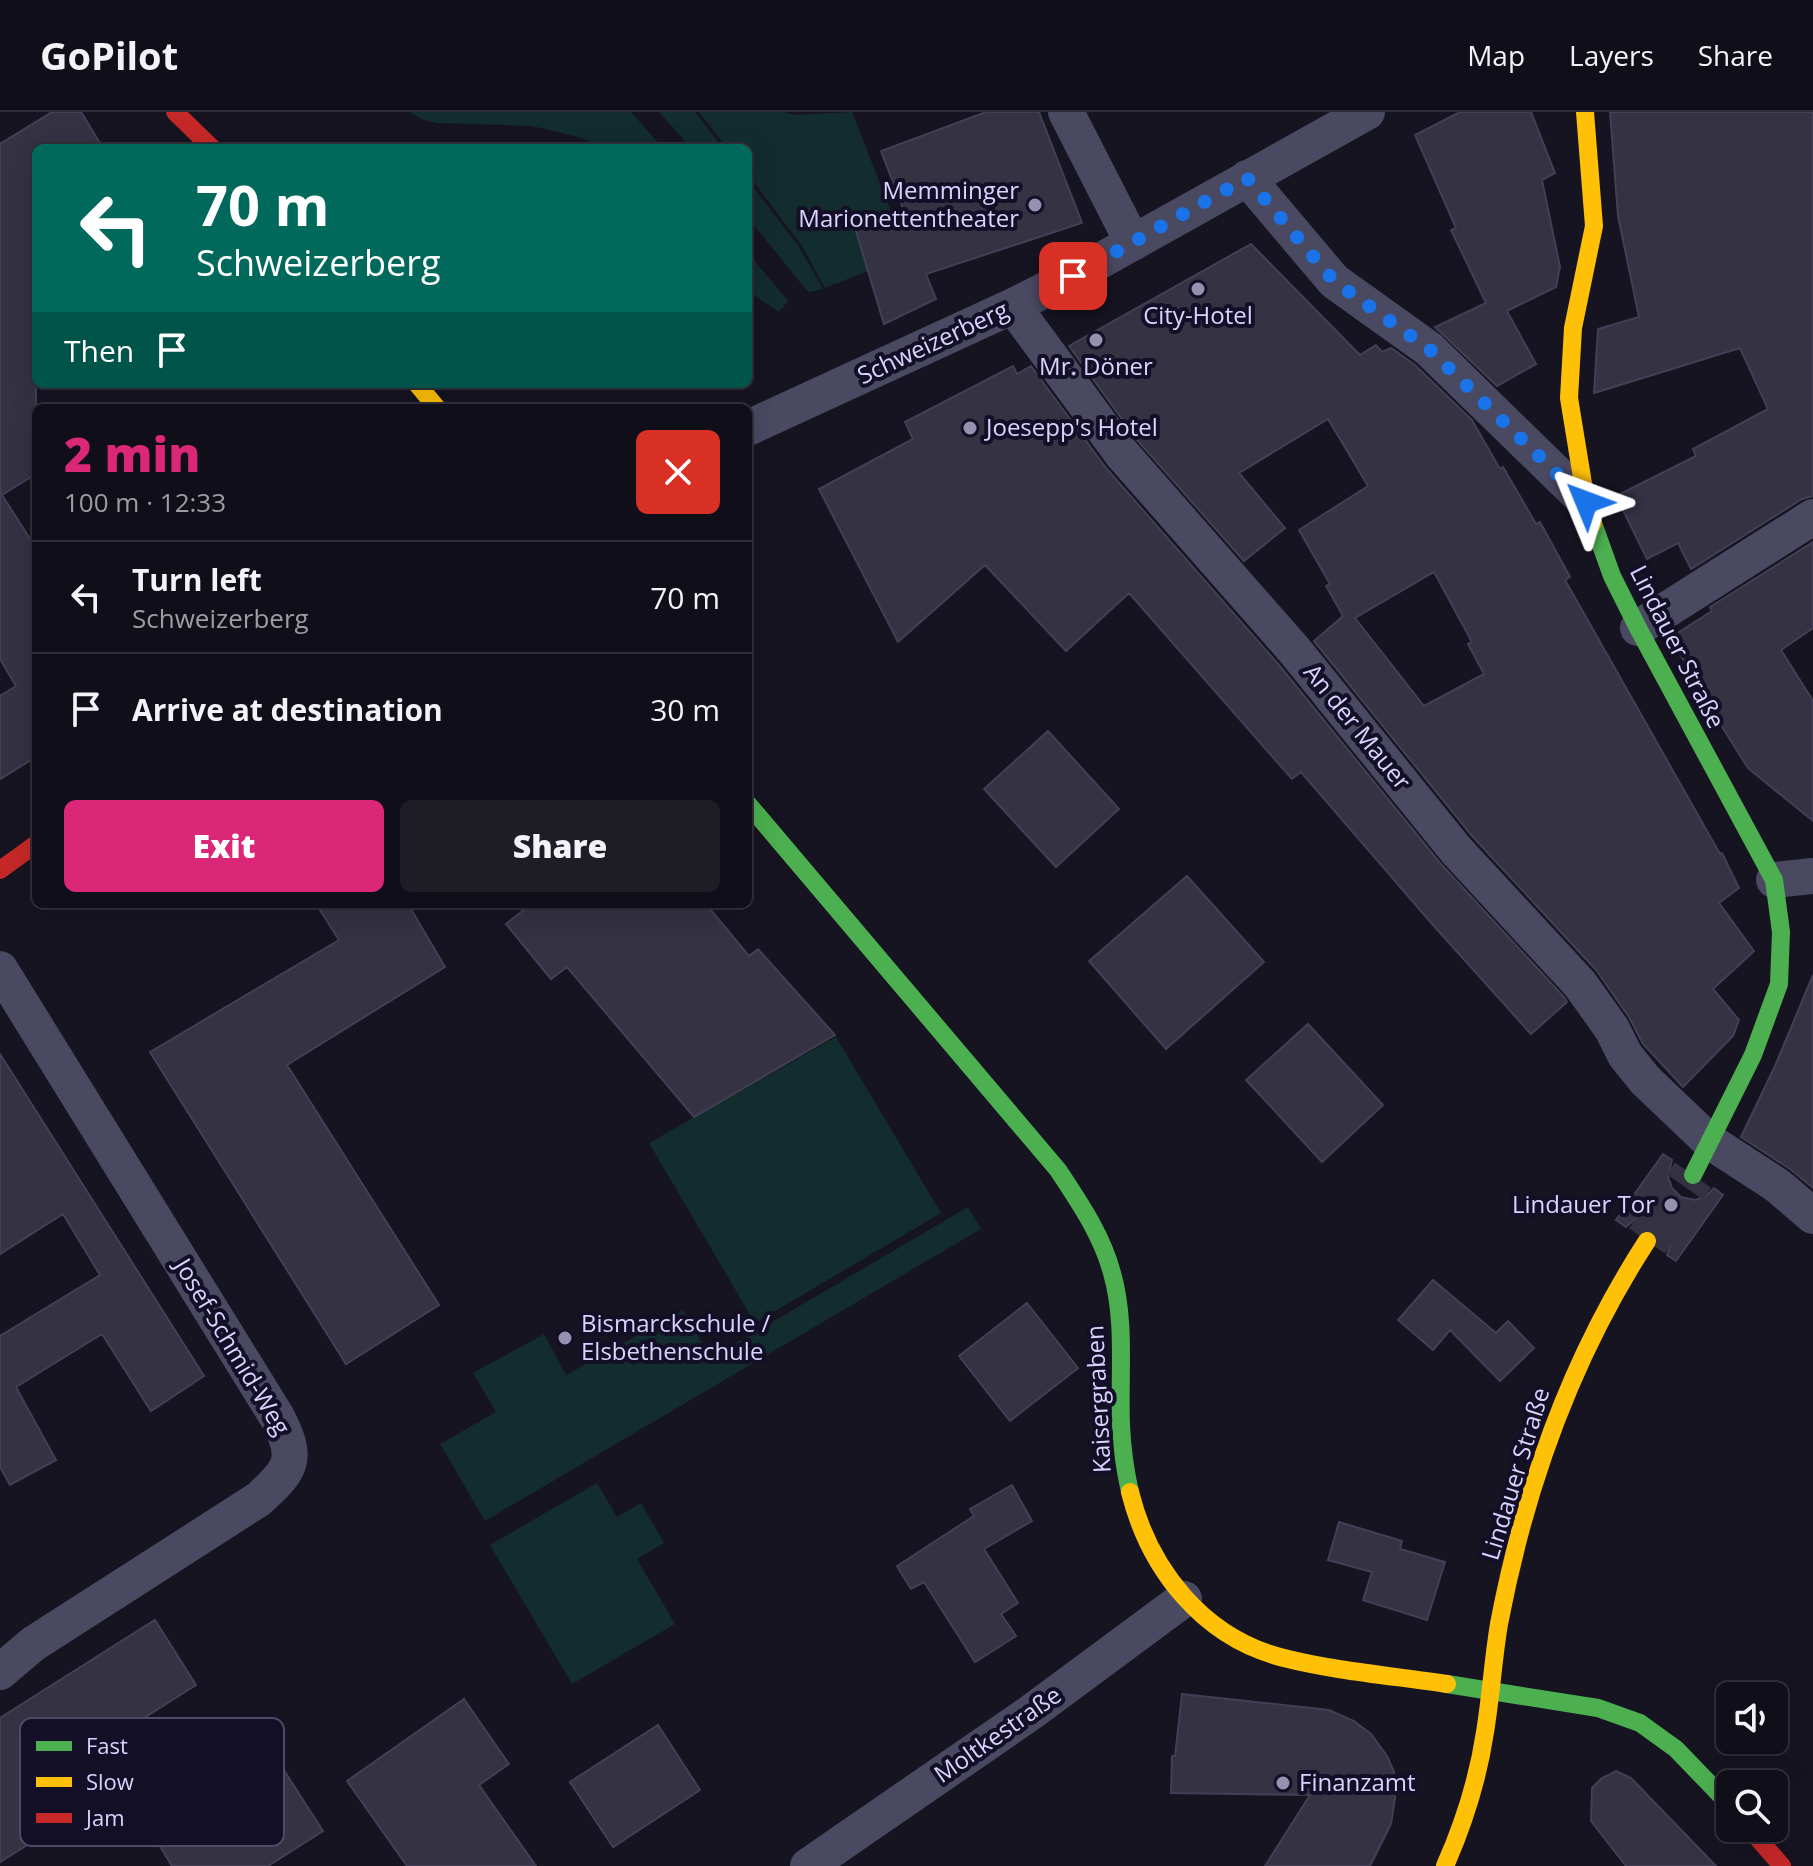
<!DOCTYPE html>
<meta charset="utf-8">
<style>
:root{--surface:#100f19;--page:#1e1d26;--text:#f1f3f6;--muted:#9c9ca2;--line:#302f38;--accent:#db2777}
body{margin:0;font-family:"Open Sans",sans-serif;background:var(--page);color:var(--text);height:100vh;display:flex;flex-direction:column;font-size:30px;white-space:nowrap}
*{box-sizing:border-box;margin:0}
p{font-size:26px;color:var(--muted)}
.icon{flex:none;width:44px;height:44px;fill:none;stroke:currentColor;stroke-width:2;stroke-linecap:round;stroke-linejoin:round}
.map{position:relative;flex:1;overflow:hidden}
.sheet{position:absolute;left:32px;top:292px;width:720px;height:504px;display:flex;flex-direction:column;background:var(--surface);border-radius:12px;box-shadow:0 8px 32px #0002,0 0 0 2px var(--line)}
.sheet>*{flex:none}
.top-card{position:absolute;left:32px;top:32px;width:720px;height:244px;border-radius:12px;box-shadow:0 8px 32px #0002,0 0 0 2px var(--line);background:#00695c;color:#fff;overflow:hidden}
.controls{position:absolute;left:1716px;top:1570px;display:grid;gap:16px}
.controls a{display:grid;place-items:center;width:72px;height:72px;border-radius:12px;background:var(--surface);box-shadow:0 8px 32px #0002,0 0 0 2px var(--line);font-size:40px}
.pin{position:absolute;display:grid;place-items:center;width:68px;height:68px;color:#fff;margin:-34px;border-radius:16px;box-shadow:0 4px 12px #0006}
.me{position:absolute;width:88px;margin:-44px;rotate:314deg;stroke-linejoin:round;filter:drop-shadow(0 0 6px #0008)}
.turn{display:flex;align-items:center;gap:28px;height:168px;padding:0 32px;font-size:36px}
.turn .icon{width:104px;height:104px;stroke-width:2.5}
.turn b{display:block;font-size:56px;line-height:68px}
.then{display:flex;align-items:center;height:76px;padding:0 32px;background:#0003;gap:16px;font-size:30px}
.round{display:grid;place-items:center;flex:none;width:84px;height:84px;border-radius:12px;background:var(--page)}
.headline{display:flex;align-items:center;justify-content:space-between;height:136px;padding:0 32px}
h1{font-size:48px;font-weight:800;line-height:60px;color:var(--accent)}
.action{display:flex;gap:16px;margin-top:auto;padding:16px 32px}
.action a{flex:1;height:92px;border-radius:12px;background:var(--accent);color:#fff;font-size:32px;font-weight:800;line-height:92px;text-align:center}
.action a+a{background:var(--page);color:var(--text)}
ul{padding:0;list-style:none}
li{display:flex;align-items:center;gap:24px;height:112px;padding:0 32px;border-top:2px solid var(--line)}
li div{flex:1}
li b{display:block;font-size:30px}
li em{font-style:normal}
header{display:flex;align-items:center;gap:48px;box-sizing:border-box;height:112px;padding:0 40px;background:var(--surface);border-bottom:2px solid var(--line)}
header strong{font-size:38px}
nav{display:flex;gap:44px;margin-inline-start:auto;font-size:28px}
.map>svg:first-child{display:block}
.green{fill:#132c2d}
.building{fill:#343243;stroke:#433f54;stroke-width:2;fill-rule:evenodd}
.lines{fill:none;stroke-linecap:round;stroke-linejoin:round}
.secondary-tunnel{stroke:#333142;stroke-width:44;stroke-dasharray:44 22;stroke-linecap:butt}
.street{stroke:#4a4962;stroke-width:36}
.fast{stroke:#4caf50;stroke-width:18}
.slow{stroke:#ffc107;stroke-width:18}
.jam{stroke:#c62828;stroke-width:18}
.route{stroke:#1a73e8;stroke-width:14;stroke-dasharray:0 25.2}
.poi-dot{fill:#9591b1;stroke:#130f26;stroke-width:3}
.labels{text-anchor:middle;stroke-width:8;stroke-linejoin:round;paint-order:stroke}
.poi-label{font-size:24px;fill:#d9d4ff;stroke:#130f26;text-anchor:start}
.street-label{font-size:24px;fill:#d9d4ff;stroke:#130f26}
.key{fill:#130f26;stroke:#4e4a67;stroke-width:2}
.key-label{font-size:22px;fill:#d9d4ff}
</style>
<header>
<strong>GoPilot</strong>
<nav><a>Map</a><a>Layers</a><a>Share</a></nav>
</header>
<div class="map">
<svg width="1813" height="1754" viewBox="0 0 1813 1754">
<rect width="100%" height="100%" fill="#161421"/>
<path class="green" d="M 410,0 L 631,0 L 663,36 L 606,36 L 575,24 L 531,14 L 437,11 L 421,7 Z
M 659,0 L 695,0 L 723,36 L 691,36 Z
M 699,0 L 784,0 L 793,3 L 852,0 L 892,102 L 854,115 L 868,159 L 825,176 L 802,134 L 748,63 L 748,36 L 727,36 Z
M 748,68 L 800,136 L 823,177 L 808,180 L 748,106 Z
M 748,141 L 788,189 L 779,200 L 748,179 Z
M 836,925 L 941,1101 L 755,1211 L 649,1031 Z
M 968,1095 L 981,1117 L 485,1409 L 440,1332 L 496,1300 L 473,1261 L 544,1222 L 566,1263 L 683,1198 L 711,1246 Z
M 597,1371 L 617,1405 L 641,1391 L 664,1431 L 637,1447 L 675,1512 L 572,1572 L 490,1433 Z"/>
<path class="building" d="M 52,0 L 81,0 L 103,36 L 36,36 L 36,362 L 2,383 L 36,436 L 36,645 L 0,667 L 0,584 L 16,574 L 0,547 L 0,32 Z
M 986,0 L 1039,0 L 1082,111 L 926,162 L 936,187 L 884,212 L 855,116 L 904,99 L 881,39 Z
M 1460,0 L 1531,0 L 1555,61 L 1542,68 L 1560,155 L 1556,175 L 1507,199 L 1536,252 L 1497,274 L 1435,215 L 1486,191 L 1451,118 L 1456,116 L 1415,23 Z
M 1610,0 L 1813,0 L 1813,384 L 1802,387 L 1691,457 L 1678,431 L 1647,447 L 1616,384 L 1696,344 L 1693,337 L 1768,297 L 1740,236 L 1594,281 L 1598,217 L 1639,205 L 1618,104 Z
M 1251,132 L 1360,243 L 1376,233 L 1382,240 L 1391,236 L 1415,253 L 1472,308 L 1500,357 L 1503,355 L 1536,412 L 1540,410 L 1570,465 L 1565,468 L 1720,742 L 1722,741 L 1739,776 L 1719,791 L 1754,839 L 1713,877 L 1739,908 L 1733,924 L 1683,975 L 1643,932 L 1629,905 L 1596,858 L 1472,724 L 1314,529 L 1343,504 L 1326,474 L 1330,472 L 1299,418 L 1368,374 L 1328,307 L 1239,361 L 1285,416 L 1244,449 L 1138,329 L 1069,234 ZM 1434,460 L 1472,530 L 1468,532 L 1484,562 L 1424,594 L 1355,506 Z
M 1013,254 L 1017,262 L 1031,254 L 1106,356 L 1279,553 L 1440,751 L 1564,885 L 1567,890 L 1531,922 L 1433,813 L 1301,660 L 1292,667 L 1129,481 L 1066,539 L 985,453 L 898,530 L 819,377 L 913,327 L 905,310 Z
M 1813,430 L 1813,516 L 1781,538 L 1813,589 L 1813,709 L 1748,656 L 1705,588 L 1671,525 L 1712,499 L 1710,495 Z
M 1048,619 L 1119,697 L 1056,755 L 984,677 Z
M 1187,764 L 1264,850 L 1166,937 L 1089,849 Z
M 316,792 L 408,792 L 445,855 L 287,953 L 439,1193 L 346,1252 L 150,940 L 339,828 Z
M 531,792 L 706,792 L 749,844 L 758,837 L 835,923 L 694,1005 L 567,855 L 551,867 L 506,812 Z
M 1813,863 L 1813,1076 L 1790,1057 L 1741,1025 L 1775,954 Z
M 1308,912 L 1383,993 L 1322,1050 L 1246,968 Z
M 0,942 L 204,1264 L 151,1299 L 102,1222 L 16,1275 L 56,1348 L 10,1373 L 0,1355 L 0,1224 L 100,1163 L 63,1102 L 0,1142 Z
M 1663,1042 L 1672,1048 L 1668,1065 L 1672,1076 L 1681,1085 L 1695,1088 L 1706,1084 L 1714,1076 L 1723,1083 L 1676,1149 L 1667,1143 L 1672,1129 L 1669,1117 L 1661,1108 L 1647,1104 L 1635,1107 L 1626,1115 L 1616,1108 Z
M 1433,1168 L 1496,1221 L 1508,1209 L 1534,1236 L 1500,1269 L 1450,1218 L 1433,1238 L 1398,1208 Z
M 1027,1191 L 1078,1256 L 1010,1309 L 959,1244 Z
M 1012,1373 L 1032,1409 L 984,1437 L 1018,1491 L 1001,1502 L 1016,1524 L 975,1550 L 924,1470 L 911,1477 L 897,1454 L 974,1404 L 970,1397 Z
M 1339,1410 L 1402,1429 L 1400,1437 L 1445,1450 L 1427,1508 L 1363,1488 L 1372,1460 L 1328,1448 Z
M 155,1508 L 196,1573 L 51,1665 L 65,1687 L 38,1704 L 48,1720 L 0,1750 L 0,1606 Z
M 1182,1582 L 1329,1598 L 1354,1609 L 1371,1622 L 1387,1644 L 1394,1660 L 1395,1686 L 1391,1712 L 1370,1754 L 1265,1754 L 1310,1683 L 1171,1681 L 1172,1644 L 1175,1644 Z
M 464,1587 L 509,1652 L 479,1673 L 536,1754 L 407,1754 L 347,1669 Z
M 658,1613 L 700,1678 L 613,1735 L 570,1670 Z
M 269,1635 L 323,1719 L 268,1754 L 172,1754 L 158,1731 L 194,1709 L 182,1690 Z
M 1616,1659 L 1631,1666 L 1716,1754 L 1626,1754 L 1591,1709 L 1592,1676 L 1602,1666 Z"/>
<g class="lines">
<path class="secondary-tunnel" d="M 1647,1129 L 1693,1063"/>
<path class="street" d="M 1066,0 L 1133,131
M 1247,66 L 1334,169 L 1429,237 L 1586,390
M 1013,194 L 1122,342 L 1295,539 L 1456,738 L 1580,872 L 1612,917 L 1625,943 L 1645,968 L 1709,1029 L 1778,1074 L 1813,1104
M 748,316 L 1013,194 L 1073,164 L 1367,0
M 1638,516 L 1813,405
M 1774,768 L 1813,764
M 0,857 L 277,1305 C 299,1347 292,1357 259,1387 L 33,1532 L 0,1560
M 808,1754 L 1030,1601 L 1184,1487"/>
<path class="fast" d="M 1593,411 L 1612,464 L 1638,516 L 1774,768 L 1781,820 L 1779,872 L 1753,943 L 1693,1063
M 748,692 L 1058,1058 C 1079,1090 1102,1123 1112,1161 C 1126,1210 1119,1262 1121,1313 C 1122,1336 1125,1358 1130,1380
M 1447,1572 L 1598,1596 L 1640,1611 L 1676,1637 L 1730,1693"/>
<path class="slow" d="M 1585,0 L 1594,114 L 1573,216 L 1569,286 L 1586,390 L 1593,411
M 417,272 L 437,296
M 1130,1380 C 1149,1457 1203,1526 1284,1546 C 1335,1559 1394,1564 1447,1572
M 1445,1754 C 1464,1711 1478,1667 1485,1620 C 1491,1584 1493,1548 1499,1512 C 1525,1375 1571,1246 1647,1129"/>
<path class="jam" d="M 175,0 L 212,36
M 0,758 L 36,732
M 1749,1716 L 1782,1754"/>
</g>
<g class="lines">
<path class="route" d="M 1073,164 L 1247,66 L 1334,169 L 1429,237 L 1586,390"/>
</g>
<g class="poi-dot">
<circle cx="1035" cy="93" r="8"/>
<circle cx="1198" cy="177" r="8"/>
<circle cx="1096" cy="228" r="8"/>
<circle cx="970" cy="316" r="8"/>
<circle cx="1671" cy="1093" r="8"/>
<circle cx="565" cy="1226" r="8"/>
<circle cx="1283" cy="1671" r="8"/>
</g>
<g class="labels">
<g class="poi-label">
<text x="1019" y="87" text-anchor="end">Memminger<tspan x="1019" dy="28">Marionettentheater</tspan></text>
<text x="1198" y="212" text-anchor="middle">City-Hotel</text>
<text x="1096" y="263" text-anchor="middle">Mr. Döner</text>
<text x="986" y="324">Joesepp's Hotel</text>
<text x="1655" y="1101" text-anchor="end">Lindauer Tor</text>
<text x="581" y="1220">Bismarckschule /<tspan x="581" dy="28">Elsbethenschule</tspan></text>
<text x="1299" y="1679">Finanzamt</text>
</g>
<g class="street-label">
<text transform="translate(933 231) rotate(-25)" y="8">Schweizerberg</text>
<text transform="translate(1677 535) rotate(63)" y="8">Lindauer Straße</text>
<text transform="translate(1357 615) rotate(51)" y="8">An der Mauer</text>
<text transform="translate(232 1235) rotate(59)" y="8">Josef-Schmid-Weg</text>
<text transform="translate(1099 1287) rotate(-93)" y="8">Kaisergraben</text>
<text transform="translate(1516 1362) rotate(-73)" y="8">Lindauer Straße</text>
<text transform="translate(998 1623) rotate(-35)" y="8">Moltkestraße</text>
</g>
</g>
<rect x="20" y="1606" width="264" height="128" rx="12" class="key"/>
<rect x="36" y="1629" width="36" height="10" fill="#4caf50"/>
<rect x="36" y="1665" width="36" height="10" fill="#ffc107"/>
<rect x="36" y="1701" width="36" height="10" fill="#c62828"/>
<g class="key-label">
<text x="86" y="1642">Fast</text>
<text x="86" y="1678">Slow</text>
<text x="86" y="1714">Jam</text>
</g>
</svg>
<div class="controls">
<a><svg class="icon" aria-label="sound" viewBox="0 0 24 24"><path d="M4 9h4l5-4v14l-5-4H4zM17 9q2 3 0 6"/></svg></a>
<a><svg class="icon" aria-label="search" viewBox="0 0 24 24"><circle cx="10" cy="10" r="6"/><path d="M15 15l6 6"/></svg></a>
</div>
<div class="pin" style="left:1073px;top:164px;background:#d93025"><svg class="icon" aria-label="arrive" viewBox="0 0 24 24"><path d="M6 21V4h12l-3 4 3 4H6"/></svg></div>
<svg class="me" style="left:1586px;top:390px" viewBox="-20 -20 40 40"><path d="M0-17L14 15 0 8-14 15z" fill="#1a73e8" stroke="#fff" stroke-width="4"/></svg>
<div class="top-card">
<div class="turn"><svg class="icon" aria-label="left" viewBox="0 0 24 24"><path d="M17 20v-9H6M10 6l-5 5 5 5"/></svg><div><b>70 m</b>Schweizerberg</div></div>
<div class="then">Then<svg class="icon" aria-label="arrive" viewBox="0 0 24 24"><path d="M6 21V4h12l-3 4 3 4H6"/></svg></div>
</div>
<section class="sheet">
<div class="headline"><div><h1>2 min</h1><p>100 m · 12:33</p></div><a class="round" style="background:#d93025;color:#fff"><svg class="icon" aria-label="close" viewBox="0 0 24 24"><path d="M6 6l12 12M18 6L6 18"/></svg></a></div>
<ul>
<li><svg class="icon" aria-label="left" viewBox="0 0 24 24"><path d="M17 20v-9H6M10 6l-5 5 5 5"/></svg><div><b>Turn left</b><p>Schweizerberg</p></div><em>70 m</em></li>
<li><svg class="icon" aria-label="arrive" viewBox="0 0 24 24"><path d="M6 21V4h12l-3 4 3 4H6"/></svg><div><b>Arrive at destination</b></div><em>30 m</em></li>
</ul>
<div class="action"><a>Exit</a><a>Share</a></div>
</section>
</div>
